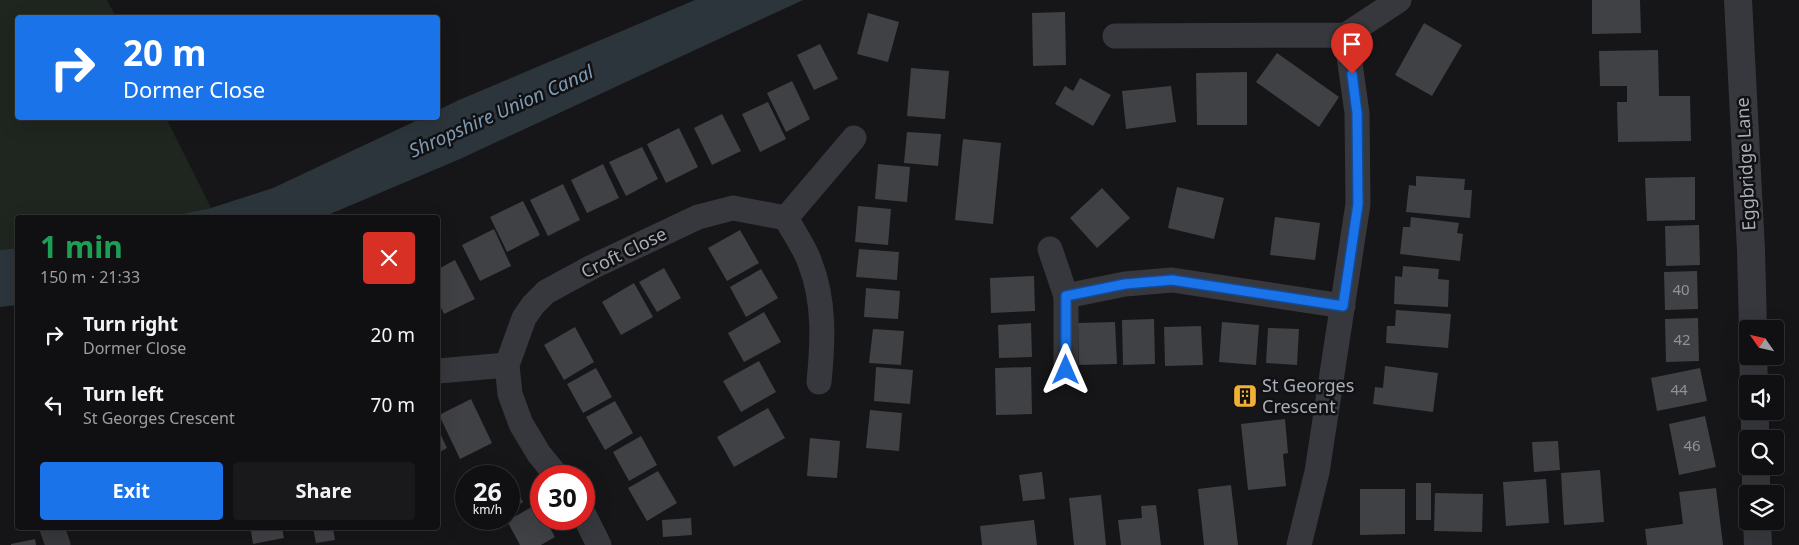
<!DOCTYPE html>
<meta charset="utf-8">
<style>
:root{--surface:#101012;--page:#19191b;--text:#f1f3f6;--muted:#9c9d9f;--line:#303032;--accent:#1a73e8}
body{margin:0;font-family:"Noto Sans",sans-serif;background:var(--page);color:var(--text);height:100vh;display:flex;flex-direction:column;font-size:19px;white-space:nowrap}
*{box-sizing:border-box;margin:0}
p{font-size:16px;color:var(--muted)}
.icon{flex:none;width:28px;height:28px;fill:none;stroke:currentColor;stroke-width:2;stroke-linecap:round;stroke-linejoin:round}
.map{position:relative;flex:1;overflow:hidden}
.panel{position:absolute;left:15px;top:215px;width:425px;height:315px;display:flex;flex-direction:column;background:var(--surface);border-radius:5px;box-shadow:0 5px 20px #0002,0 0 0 1px var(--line)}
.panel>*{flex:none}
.guide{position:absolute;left:15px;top:15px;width:425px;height:105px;border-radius:5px;box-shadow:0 5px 20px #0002,0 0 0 1px var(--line);background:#1a73e8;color:#fff;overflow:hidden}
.needle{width:32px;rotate:304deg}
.tools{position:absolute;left:1739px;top:320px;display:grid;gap:10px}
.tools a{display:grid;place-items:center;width:45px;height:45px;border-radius:5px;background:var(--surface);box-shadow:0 5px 20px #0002,0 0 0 1px var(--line);font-size:25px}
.speed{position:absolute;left:455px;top:465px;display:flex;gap:10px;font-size:25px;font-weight:700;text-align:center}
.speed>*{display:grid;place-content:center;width:65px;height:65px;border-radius:50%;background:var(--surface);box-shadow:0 5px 20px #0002,0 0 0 1px var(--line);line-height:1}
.speed small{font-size:12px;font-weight:400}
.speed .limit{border:8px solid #d22;background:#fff;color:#111}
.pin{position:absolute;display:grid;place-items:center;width:42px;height:42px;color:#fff;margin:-51px -21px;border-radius:50% 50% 50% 0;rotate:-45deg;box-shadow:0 0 5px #0007}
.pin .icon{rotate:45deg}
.me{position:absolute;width:55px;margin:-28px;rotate:0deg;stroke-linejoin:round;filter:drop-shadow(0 0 4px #0008)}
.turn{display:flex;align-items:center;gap:18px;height:105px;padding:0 25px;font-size:22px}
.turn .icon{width:65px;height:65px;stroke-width:2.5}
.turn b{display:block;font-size:35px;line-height:42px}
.round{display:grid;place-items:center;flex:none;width:52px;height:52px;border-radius:5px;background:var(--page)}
.overview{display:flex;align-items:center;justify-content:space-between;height:85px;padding:0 25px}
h1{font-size:30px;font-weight:700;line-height:38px;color:#1e9e55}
.action{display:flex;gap:10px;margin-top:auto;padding:10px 25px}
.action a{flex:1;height:58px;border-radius:5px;background:var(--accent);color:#fff;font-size:20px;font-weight:700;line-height:58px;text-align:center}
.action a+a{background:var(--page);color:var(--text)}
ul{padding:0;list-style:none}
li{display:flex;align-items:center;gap:15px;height:70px;padding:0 25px}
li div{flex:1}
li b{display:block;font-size:19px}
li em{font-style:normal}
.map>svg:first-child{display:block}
.green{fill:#1e261f}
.water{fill:#2c353c}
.building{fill:#404145}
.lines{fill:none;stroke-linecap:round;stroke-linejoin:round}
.minor{stroke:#37383d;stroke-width:25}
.tertiary{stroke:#37383d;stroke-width:28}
.route-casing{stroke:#114b97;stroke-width:12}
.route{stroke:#1a73e8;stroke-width:9}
.labels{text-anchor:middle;stroke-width:5;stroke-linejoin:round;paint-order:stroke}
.number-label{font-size:15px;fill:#8e929b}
.street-label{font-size:18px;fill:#a8adb8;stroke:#111113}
.poi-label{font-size:18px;fill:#a8adb8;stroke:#111113;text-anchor:start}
.water-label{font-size:19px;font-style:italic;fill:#7f9bb3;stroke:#111113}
</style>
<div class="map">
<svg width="1799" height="545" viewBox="0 0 1799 545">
<rect width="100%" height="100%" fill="#161618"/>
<path class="green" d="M 0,0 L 107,0 L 116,17 L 18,18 L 18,118 L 166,118 L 211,208 L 169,218 L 18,218 L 17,248 L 0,250 Z"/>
<path class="water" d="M 695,0 L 803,0 L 460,159 L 323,217 L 169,217 L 211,208 L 273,188 L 422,118 L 438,118 L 438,110 L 459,100 Z
M 17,248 L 17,305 L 0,307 L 0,250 Z"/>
<path class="building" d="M 1592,0 L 1640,0 L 1641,33 L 1592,34 Z
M 1065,12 L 1066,65 L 1033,66 L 1032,13 Z
M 868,13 L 899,22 L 888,62 L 857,54 Z
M 1424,23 L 1462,45 L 1432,96 L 1395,75 Z
M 820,44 L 838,79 L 814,90 L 797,55 Z
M 1658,50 L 1659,96 L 1690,96 L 1691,141 L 1618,142 L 1617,102 L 1627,102 L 1627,86 L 1600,86 L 1599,51 Z
M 1277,53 L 1339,97 L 1319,127 L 1256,82 Z
M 911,68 L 949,71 L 945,119 L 907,116 Z
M 1247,72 L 1247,125 L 1197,125 L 1196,73 Z
M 1080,78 L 1111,95 L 1093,126 L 1055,104 L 1065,86 L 1073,91 Z
M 792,81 L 810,119 L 786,132 L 767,93 Z
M 1171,86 L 1176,122 L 1126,129 L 1122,91 Z
M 768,102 L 786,139 L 760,152 L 742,114 Z
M 722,114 L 741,151 L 712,165 L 694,128 Z
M 679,128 L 698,167 L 666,183 L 647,144 Z
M 907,132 L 941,134 L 938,166 L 904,163 Z
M 963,139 L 1001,143 L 993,224 L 955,220 Z
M 642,147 L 658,179 L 626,196 L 609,162 Z
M 603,164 L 619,198 L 587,213 L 571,180 Z
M 878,164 L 910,167 L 907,202 L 875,199 Z
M 1416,176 L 1465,179 L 1464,190 L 1472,190 L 1470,218 L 1406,212 L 1409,185 L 1416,186 Z
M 1695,177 L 1695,220 L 1647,221 L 1645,178 Z
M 563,184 L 580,220 L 548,236 L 530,200 Z
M 1177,187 L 1224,198 L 1214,239 L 1168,228 Z
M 1102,188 L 1130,218 L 1097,248 L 1070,218 Z
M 523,201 L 540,235 L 507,252 L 490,217 Z
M 858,206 L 891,209 L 888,245 L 855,242 Z
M 1275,217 L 1320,223 L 1315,260 L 1270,255 Z
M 1411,217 L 1459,223 L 1457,233 L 1463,234 L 1460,261 L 1400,254 L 1403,227 L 1410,227 Z
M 1699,225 L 1700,265 L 1666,266 L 1665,226 Z
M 494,229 L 511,266 L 480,281 L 462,245 Z
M 740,230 L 759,263 L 727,281 L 708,248 Z
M 859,249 L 899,252 L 897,280 L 856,277 Z
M 455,260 L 475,299 L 444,314 L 438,301 L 438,269 Z
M 1403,266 L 1439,269 L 1438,279 L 1449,280 L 1448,307 L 1394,304 L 1395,276 L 1402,277 Z
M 664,268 L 681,298 L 657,312 L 639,282 Z
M 761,269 L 778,298 L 746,317 L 730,287 Z
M 1697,271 L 1698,309 L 1665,310 L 1664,272 Z
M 1034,276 L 1035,311 L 991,313 L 990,278 Z
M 634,283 L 653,317 L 621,335 L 602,302 Z
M 866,288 L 900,291 L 898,319 L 864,317 Z
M 1396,310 L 1451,314 L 1448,348 L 1386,343 L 1387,326 L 1395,326 Z
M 764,312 L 781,342 L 744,362 L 728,333 Z
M 1698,318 L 1699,361 L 1666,362 L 1665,319 Z
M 1154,319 L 1155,364 L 1123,365 L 1122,320 Z
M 1115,322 L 1117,364 L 1079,365 L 1078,323 Z
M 1222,322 L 1259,325 L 1256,365 L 1219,362 Z
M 1031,323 L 1032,357 L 999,358 L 998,325 Z
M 1201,326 L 1203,365 L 1165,366 L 1164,327 Z
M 575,327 L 594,362 L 564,380 L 544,345 Z
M 1268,328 L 1299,329 L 1297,365 L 1266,363 Z
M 873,329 L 904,331 L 901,365 L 869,363 Z
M 759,361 L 776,392 L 741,412 L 723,381 Z
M 1385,366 L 1438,373 L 1433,412 L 1373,404 L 1375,387 L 1383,388 Z
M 876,367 L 913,370 L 910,404 L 874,401 Z
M 1031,367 L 1032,414 L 996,415 L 995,368 Z
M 596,368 L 612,397 L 583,413 L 567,384 Z
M 1700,368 L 1707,401 L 1657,411 L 1651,378 Z
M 1254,388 L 1254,404 L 1236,405 L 1235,389 Z
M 471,399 L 492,443 L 460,459 L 439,415 Z
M 615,401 L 633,433 L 605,450 L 586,417 Z
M 768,408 L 785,438 L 734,467 L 717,437 Z
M 870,410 L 902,413 L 899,451 L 866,448 Z
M 1705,416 L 1716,467 L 1679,475 L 1669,424 Z
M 1285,419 L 1288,453 L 1283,454 L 1286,486 L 1248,490 L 1241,424 Z
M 438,429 L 447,448 L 438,453 Z
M 641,436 L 657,465 L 629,481 L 613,452 Z
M 810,438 L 840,441 L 837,478 L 807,476 Z
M 1558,441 L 1560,470 L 1534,472 L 1532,442 Z
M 1600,470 L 1604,522 L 1564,525 L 1561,473 Z
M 658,471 L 677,503 L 647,521 L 628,488 Z
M 1042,472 L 1045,499 L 1023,501 L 1019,475 Z
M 509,478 L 523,502 L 509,511 Z
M 1546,479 L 1549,523 L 1506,526 L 1503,482 Z
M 1416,483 L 1431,483 L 1431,520 L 1416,520 Z
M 1231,485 L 1238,545 L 1204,545 L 1198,489 Z
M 1716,488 L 1723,545 L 1647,545 L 1645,529 L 1683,524 L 1679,492 Z
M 1360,489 L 1405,489 L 1405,534 L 1360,535 Z
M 1435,493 L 1483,494 L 1482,532 L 1434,531 Z
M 1101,495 L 1106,545 L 1074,545 L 1069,498 Z
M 537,504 L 541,513 L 541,519 L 545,519 L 555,537 L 541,545 L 520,545 L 507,521 Z
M 1156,505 L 1161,545 L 1121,545 L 1118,520 L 1142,518 L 1141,506 Z
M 691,518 L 692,535 L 663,537 L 662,520 Z
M 1034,520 L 1037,545 L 982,545 L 980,526 Z
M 276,528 L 282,528 L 284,538 L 253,544 L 251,531 Z
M 313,528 L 333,528 L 335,540 L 316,543 Z
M 35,539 L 36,545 L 11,545 L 11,544 Z"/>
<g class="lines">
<path class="minor" d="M 1115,36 L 1346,35
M 786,218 C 794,233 805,248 810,263 C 825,301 823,342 819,382
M 1050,249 L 1066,296 L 1066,371
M 1066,296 L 1125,284 L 1172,280 L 1343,306
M 438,371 L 507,365
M 557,476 L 539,454 L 521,424 L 510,394 L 507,365 L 524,318 L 533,305 L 546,292 L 592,267 L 698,217 L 733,208 L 786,218 L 854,138
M 584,515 L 599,545
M 52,528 L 58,545
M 1299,545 L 1317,472 L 1358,204 L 1357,113 L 1346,35 L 1399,0"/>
<path class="tertiary" d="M 1738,0 L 1751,250 L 1753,329
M 1753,356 L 1754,384
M 1755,411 L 1755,439
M 1756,466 L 1756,494
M 1757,521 L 1758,545"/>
</g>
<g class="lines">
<defs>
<path id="route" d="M 1066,370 L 1066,296 L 1125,284 L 1172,280 L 1343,306 L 1358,204 L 1357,113 L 1352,74"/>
</defs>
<use href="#route" class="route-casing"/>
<use href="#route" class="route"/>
</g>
<defs>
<symbol id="building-square" viewBox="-11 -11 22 22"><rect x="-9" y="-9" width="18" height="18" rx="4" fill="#f2b134" stroke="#111113"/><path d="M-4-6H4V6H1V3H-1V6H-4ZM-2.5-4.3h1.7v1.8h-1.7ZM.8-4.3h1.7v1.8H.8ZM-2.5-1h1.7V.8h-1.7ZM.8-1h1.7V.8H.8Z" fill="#111"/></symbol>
</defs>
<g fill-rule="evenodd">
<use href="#building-square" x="1231" y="382" width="28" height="28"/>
</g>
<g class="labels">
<g class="number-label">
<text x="1681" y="295">40</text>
<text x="1682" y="345">42</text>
<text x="1679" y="395">44</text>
<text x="1692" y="451">46</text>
</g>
<g class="street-label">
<text transform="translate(1746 164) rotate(-93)" y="6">Eggbridge Lane</text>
<text transform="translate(624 253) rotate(-26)" y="6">Croft Close</text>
</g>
<g class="poi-label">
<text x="1262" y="392">St Georges<tspan x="1262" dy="21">Crescent</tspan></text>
</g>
<g class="water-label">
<text transform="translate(501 111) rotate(-24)" y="7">Shropshire Union Canal</text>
</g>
</g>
</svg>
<div class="tools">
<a><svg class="needle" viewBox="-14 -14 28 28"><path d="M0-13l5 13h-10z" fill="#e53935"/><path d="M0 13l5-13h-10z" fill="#9c9d9f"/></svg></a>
<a><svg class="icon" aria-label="sound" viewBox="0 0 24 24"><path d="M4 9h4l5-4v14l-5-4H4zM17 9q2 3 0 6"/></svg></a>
<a><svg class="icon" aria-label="search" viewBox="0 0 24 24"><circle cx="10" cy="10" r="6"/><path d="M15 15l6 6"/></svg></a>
<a><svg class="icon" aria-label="layers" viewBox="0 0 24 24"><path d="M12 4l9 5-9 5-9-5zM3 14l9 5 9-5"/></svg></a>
</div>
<div class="speed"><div>26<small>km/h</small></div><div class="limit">30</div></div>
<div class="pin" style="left:1352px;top:74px;background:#d93025"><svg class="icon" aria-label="arrive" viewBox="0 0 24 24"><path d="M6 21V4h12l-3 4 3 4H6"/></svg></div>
<svg class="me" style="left:1066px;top:370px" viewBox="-20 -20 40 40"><path d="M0-17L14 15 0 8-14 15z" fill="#1a73e8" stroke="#fff" stroke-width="4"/></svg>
<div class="guide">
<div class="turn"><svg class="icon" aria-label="right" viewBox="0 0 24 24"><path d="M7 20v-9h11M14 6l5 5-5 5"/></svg><div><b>20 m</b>Dormer Close</div></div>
</div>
<section class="panel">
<div class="overview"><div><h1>1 min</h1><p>150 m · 21:33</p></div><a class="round" style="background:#d93025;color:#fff"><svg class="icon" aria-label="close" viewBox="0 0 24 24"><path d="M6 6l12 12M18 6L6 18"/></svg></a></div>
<ul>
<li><svg class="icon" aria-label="right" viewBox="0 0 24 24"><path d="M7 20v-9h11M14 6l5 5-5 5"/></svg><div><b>Turn right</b><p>Dormer Close</p></div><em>20 m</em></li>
<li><svg class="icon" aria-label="left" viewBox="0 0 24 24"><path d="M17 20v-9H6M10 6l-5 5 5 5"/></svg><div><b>Turn left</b><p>St Georges Crescent</p></div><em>70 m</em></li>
</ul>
<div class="action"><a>Exit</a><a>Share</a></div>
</section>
</div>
